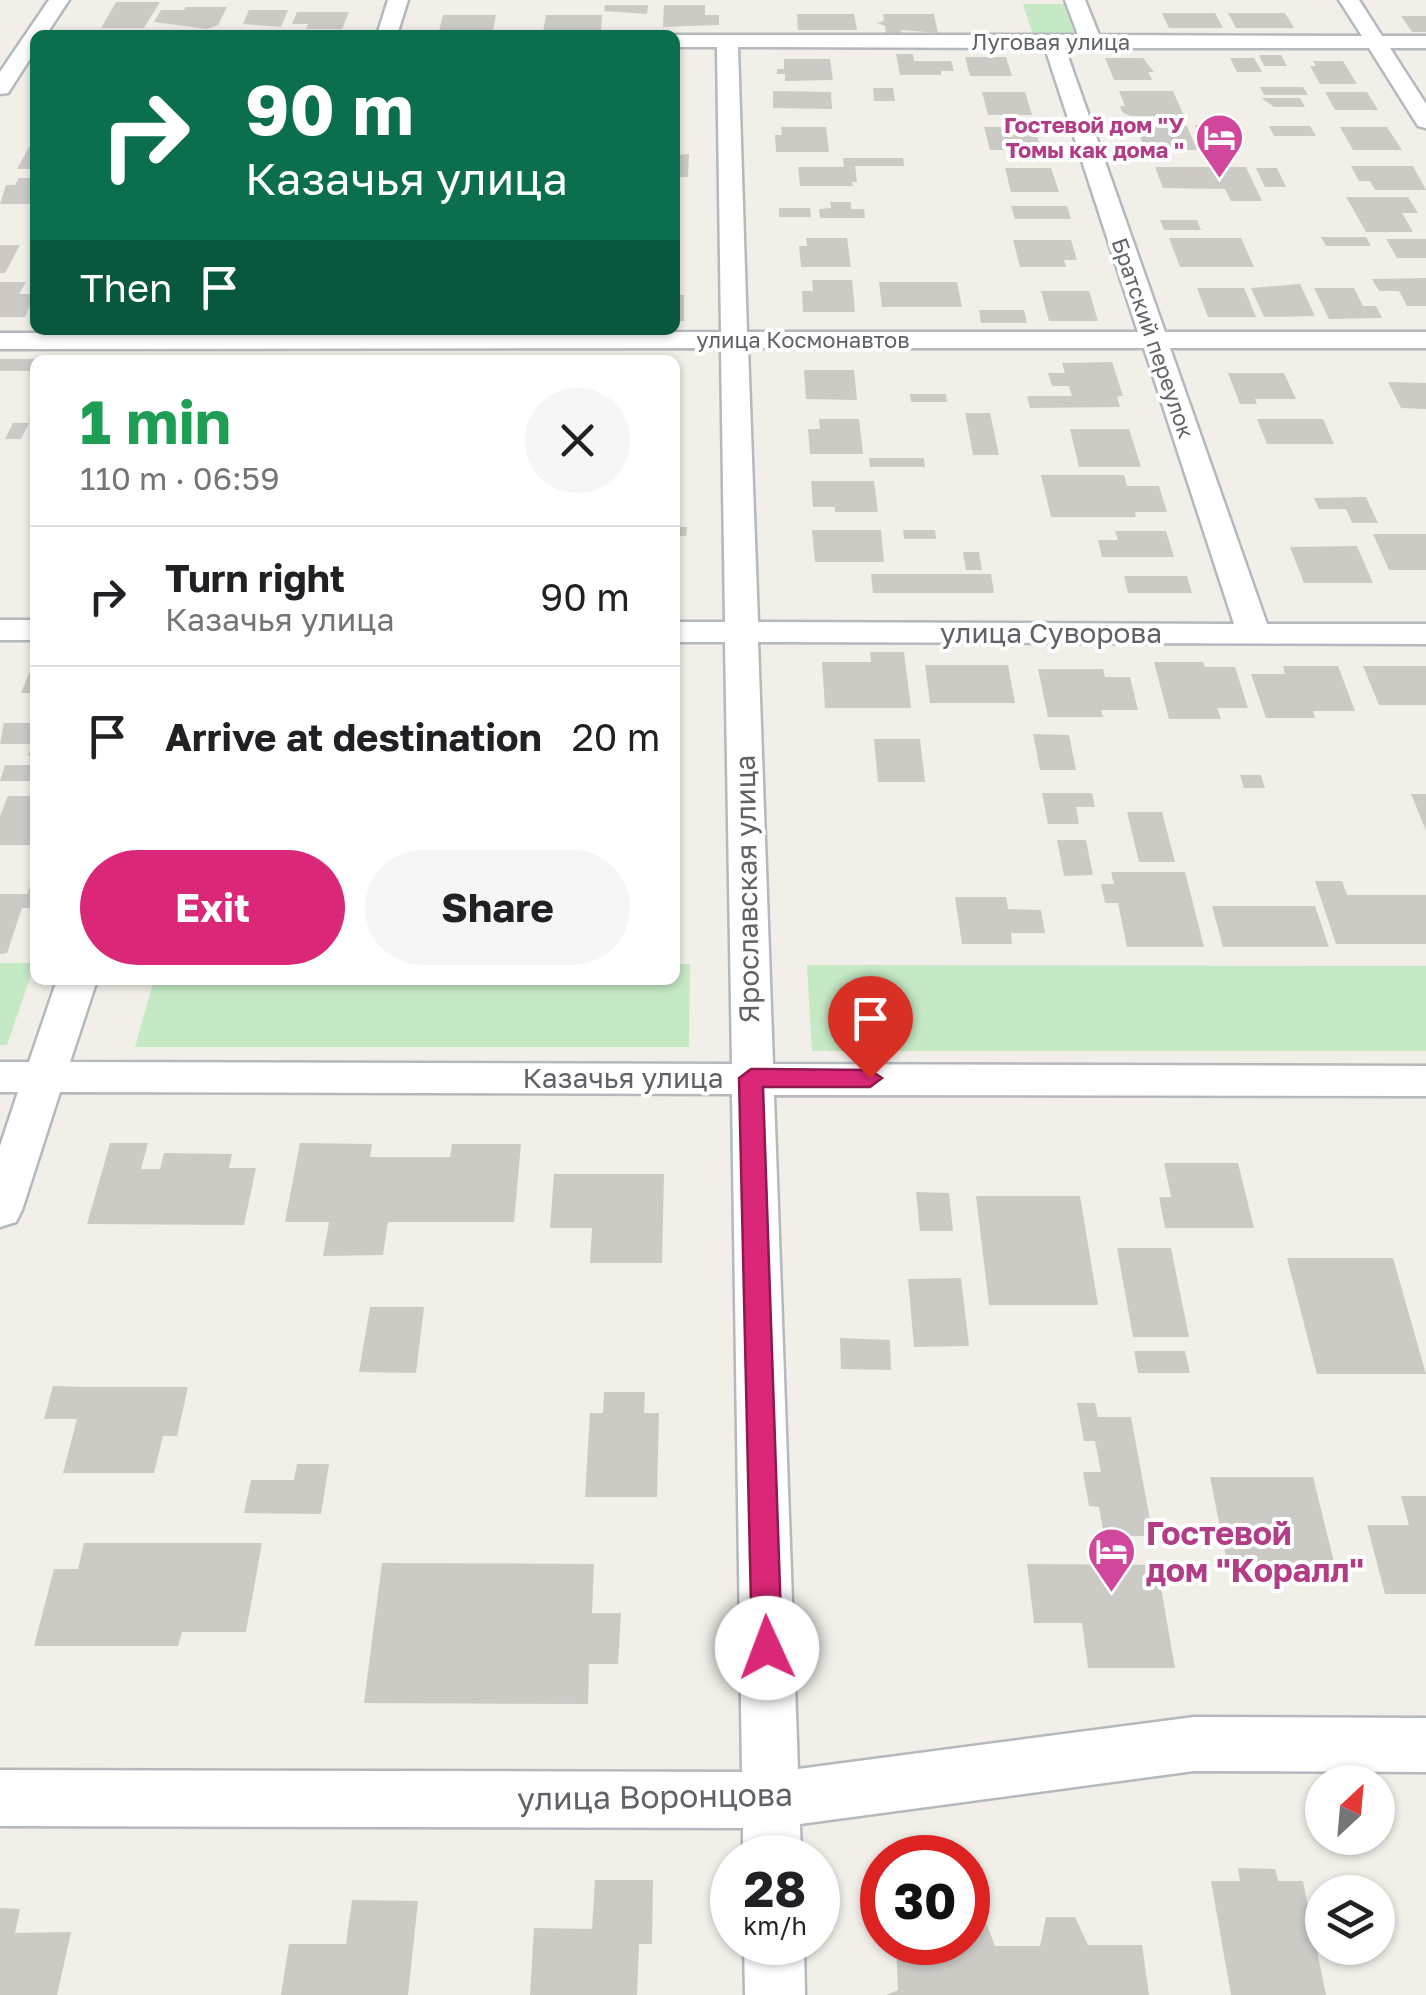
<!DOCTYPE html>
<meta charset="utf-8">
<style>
:root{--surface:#fff;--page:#f6f6f6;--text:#202124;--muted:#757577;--line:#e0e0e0;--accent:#db2777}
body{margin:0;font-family:"Golos Text",sans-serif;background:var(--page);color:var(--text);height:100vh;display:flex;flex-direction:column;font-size:38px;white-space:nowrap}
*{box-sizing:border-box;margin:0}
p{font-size:32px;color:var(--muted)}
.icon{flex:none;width:55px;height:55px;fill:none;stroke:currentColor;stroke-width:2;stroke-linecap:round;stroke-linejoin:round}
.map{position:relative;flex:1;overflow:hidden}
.side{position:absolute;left:30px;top:355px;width:650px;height:630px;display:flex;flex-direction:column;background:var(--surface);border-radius:15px;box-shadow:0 2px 8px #0004}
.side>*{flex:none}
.guide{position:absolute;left:30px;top:30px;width:650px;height:305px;border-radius:15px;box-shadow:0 2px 8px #0004;background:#0b6e4f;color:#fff;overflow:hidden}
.needle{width:65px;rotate:26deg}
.buttons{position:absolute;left:1305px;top:1765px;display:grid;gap:20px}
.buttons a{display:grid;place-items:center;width:90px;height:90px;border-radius:50%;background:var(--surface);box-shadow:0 2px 8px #0004;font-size:50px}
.speed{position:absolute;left:710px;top:1835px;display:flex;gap:20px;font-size:50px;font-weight:700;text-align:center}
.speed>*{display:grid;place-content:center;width:130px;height:130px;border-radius:50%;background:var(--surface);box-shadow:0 2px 8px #0004;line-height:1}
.speed small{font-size:25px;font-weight:400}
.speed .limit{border:15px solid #d22;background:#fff;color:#111}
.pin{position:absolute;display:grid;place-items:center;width:85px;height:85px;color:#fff;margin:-102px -42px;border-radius:50% 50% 50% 0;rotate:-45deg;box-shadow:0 0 10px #0007}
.pin .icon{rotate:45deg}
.me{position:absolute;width:110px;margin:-55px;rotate:358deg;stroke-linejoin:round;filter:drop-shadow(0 0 8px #0008)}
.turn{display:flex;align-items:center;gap:35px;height:210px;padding:0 50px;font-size:45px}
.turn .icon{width:130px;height:130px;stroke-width:2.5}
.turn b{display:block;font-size:70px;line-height:85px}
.then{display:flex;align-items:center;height:95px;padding:0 50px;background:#0003;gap:20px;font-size:38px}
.round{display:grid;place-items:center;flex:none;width:105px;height:105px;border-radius:52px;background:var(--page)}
.headline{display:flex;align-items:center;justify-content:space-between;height:170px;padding:0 50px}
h1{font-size:60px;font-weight:700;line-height:75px;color:#1e9e55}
.action{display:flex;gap:20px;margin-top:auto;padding:20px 50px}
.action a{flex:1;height:115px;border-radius:60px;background:var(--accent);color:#fff;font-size:40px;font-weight:700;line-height:115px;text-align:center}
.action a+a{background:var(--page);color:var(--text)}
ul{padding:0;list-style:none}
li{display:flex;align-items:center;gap:30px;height:140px;padding:0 50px;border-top:2px solid var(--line)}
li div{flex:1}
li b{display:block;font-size:38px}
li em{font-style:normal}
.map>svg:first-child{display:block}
.green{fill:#c5e8c5}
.building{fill:#cccac5}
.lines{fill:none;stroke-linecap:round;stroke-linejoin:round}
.street-casing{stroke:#b5b8bc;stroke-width:5}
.street{fill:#fff;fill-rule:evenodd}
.route{fill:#db2777;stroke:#8e194d;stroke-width:2.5}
.labels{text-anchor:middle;stroke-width:8;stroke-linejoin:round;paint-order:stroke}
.far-street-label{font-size:22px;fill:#5f6368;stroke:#fff}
.far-hotel-label{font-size:22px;font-weight:bold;fill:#b23c85;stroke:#fff;text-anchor:end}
.street-label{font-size:28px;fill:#5f6368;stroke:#fff}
.near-hotel-label{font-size:32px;font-weight:bold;fill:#b23c85;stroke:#fff;text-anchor:start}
.near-street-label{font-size:32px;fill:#5f6368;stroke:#fff}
</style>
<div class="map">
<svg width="1426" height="1995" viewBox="0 0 1426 1995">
<rect width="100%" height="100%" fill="#f1efe8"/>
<path class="green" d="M 1023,4 L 1064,4 L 1075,35 L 1033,35 Z
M 0,963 L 35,963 L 7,1045 L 0,1045 Z
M 675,964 L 690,964 L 689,1047 L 135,1047 L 154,980 L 675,980 Z
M 807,965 L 1426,966 L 1426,1051 L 812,1051 Z"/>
<path class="building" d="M 116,2 L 160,2 L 144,28 L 101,28 Z
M 605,5 L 648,5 L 647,14 L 604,11 Z
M 664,5 L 705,5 L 705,15 L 719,15 L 719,25 L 663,27 Z
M 186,7 L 227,7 L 218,25 L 207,29 L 154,22 L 161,10 L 184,10 Z
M 249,10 L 288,10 L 281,27 L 243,24 Z
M 297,12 L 349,12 L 342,29 L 306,29 L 308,24 L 292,24 Z
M 1162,13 L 1215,13 L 1223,28 L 1169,28 Z
M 1228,13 L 1285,13 L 1294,28 L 1236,28 Z
M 797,14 L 854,14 L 857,30 L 798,30 Z
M 883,14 L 934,14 L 938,33 L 901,30 L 902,33 L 886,33 L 885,26 L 877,23 L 884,21 Z
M 443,15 L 496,15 L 493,31 L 439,31 Z
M 546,15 L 602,15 L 601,32 L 543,32 Z
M 1401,16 L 1426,16 L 1426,32 L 1412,32 Z
M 896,54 L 913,54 L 914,61 L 951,61 L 954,71 L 941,71 L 941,75 L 900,75 Z
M 1259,55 L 1281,55 L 1287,66 L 1264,66 Z
M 965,57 L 1006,57 L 1012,76 L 970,76 Z
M 1105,58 L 1143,58 L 1154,72 L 1148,72 L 1152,80 L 1114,80 Z
M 1230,58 L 1254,58 L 1262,72 L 1237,72 Z
M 784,59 L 830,59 L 833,80 L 785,81 L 785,74 L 777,74 L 777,69 L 784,69 Z
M 1313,61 L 1343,61 L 1357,84 L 1320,84 L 1310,66 L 1316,66 Z
M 1260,87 L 1303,87 L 1308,95 L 1264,95 Z
M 873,88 L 893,88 L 895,101 L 874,101 Z
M 773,91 L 831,92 L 832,109 L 773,108 Z
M 1119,91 L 1173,91 L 1184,116 L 1130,116 L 1122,112 L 1120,106 L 1125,106 Z
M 982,92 L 1025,92 L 1032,115 L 988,115 Z
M 1325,92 L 1367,92 L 1378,110 L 1335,110 Z
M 1261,98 L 1300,98 L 1305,107 L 1274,107 Z
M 1195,125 L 1232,125 L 1237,135 L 1199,135 Z
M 1136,126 L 1187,126 L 1197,150 L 1145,150 Z
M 1269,126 L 1310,126 L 1316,136 L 1274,136 Z
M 781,127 L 826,127 L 829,152 L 776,152 L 775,135 L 782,135 Z
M 984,127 L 1035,127 L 1041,150 L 990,150 Z
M 1340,127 L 1387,127 L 1402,150 L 1353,150 Z
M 29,147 L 35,147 L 35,169 L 17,169 Z
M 689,154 L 688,177 L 675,177 L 675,155 Z
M 843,158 L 903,158 L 904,166 L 855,166 L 857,182 L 852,182 L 853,186 L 800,186 L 798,167 L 844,167 Z
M 1351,166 L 1413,166 L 1426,190 L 1375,190 L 1370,181 L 1359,181 Z
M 1155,167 L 1246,167 L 1262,201 L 1231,201 L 1225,189 L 1163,188 Z
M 1005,168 L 1051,168 L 1059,192 L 1011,192 Z
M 1256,168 L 1277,168 L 1286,187 L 1265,187 Z
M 19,178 L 35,178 L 35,204 L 0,204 L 6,185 L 15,185 Z
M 1346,197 L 1408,197 L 1418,213 L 1402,213 L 1413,232 L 1366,232 Z
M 830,202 L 851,202 L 851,209 L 864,209 L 865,218 L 820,218 L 819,209 L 831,208 Z
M 1011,206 L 1067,206 L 1071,219 L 1015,219 Z
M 779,208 L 810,208 L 811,217 L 779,217 Z
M 1160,220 L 1197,220 L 1201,230 L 1164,230 Z
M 1321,237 L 1366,237 L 1371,246 L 1326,246 Z
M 806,238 L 847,238 L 851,267 L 801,267 L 799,246 L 807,246 Z
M 1169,238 L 1241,238 L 1254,267 L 1180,267 Z
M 1386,239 L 1426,239 L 1426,258 L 1397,258 Z
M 1013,240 L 1071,240 L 1077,260 L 1064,260 L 1066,267 L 1020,267 Z
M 0,245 L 20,245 L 5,273 L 0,273 Z
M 1426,278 L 1426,306 L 1407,306 L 1399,291 L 1379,291 L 1372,279 Z
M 812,280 L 852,280 L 855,312 L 803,312 L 802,291 L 813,291 Z
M 0,282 L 26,282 L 19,294 L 35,294 L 25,317 L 0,317 Z
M 879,282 L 957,282 L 962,307 L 882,307 Z
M 1300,284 L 1315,316 L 1264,317 L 1251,288 Z
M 1197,288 L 1244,288 L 1256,317 L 1208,317 Z
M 1314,288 L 1354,288 L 1363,306 L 1376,306 L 1382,318 L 1329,319 Z
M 1041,291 L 1089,291 L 1098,321 L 1049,321 Z
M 675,295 L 684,295 L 684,321 L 675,321 Z
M 979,310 L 1024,310 L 1027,323 L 981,323 Z
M 0,359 L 35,359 L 35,362 L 31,371 L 0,371 Z
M 1112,362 L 1123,396 L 1117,396 L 1120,407 L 1030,408 L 1027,396 L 1072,396 L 1069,386 L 1052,386 L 1048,373 L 1065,373 L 1062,363 Z
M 804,370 L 854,370 L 857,400 L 806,399 Z
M 1228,373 L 1284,373 L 1296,399 L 1255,399 L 1257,404 L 1240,404 Z
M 1388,382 L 1426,383 L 1426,409 L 1401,408 Z
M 910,394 L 946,394 L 947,402 L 911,402 Z
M 965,413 L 990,413 L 999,455 L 973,455 Z
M 819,419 L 859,419 L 863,454 L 810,454 L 808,429 L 820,429 Z
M 1257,419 L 1323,419 L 1334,444 L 1267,444 Z
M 13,423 L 29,423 L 21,439 L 5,439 Z
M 1070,429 L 1129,429 L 1141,467 L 1079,467 Z
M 869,458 L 924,458 L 925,467 L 870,467 Z
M 1041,475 L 1124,475 L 1127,486 L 1159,486 L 1167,512 L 1135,512 L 1136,517 L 1051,517 Z
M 811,481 L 874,481 L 878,512 L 835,512 L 835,507 L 813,507 Z
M 1366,497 L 1378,523 L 1352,523 L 1346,509 L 1319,509 L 1314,498 Z
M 675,512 L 680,512 L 679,527 L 687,527 L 686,536 L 679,536 L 679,548 L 675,548 Z
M 812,530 L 881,530 L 884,562 L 815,562 Z
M 903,530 L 935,530 L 936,539 L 904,539 Z
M 1115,531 L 1166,531 L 1174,557 L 1102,557 L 1098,540 L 1118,540 Z
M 1373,534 L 1426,534 L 1426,570 L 1389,570 Z
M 1357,546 L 1373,583 L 1304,583 L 1290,547 Z
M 963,552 L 979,552 L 982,570 L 966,570 Z
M 871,574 L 991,574 L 994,593 L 873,593 Z
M 1124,576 L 1187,576 L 1192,593 L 1128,593 Z
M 870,652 L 904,652 L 911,708 L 825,708 L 822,662 L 871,662 Z
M 35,659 L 35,693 L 21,693 Z
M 1154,662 L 1203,662 L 1205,667 L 1235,667 L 1248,708 L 1217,708 L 1221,719 L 1169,719 Z
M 925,665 L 1008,665 L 1015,703 L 930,703 Z
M 1283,666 L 1338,666 L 1355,711 L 1313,711 L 1315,718 L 1266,718 L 1251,674 L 1285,674 Z
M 1363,666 L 1426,666 L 1426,705 L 1379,705 Z
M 1038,669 L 1103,669 L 1105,677 L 1130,677 L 1138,710 L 1101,710 L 1103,717 L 1048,717 Z
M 4,723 L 35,723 L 35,756 L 28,756 L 32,744 L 0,744 Z
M 1033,734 L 1069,735 L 1076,770 L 1040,770 Z
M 874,739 L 920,739 L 925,782 L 878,782 Z
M 5,765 L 35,765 L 35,781 L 0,781 Z
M 1240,775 L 1261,775 L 1265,788 L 1244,788 Z
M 1042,793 L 1092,793 L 1095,807 L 1076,807 L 1079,824 L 1048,824 Z
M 1411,794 L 1426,794 L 1426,831 L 1420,816 Z
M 8,796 L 35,796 L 35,845 L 0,845 L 0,816 Z
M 1127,812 L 1162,812 L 1175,862 L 1139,862 Z
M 1057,840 L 1086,840 L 1093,875 L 1064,876 Z
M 1111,872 L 1185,872 L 1204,947 L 1127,947 L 1118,903 L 1105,903 L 1101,884 L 1114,884 Z
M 35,873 L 35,908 L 22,908 L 7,953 L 0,954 L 0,894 L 27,894 Z
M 1315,881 L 1342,881 L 1347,895 L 1426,895 L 1426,944 L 1336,944 Z
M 955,897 L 1006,897 L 1008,909 L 1041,910 L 1045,933 L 1011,933 L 1012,944 L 962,944 Z
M 1212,906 L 1315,906 L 1329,947 L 1223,947 Z
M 110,1143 L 148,1143 L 141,1169 L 160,1169 L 164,1153 L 232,1154 L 229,1168 L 256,1168 L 244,1225 L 87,1224 Z
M 300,1143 L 372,1144 L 370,1157 L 450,1157 L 452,1144 L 521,1144 L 514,1222 L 388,1222 L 383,1255 L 323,1256 L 329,1222 L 285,1222 Z
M 1164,1163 L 1238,1163 L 1254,1228 L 1165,1228 L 1159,1197 L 1171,1197 Z
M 554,1174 L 664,1174 L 662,1263 L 590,1263 L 592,1228 L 550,1228 Z
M 916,1192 L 949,1193 L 953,1231 L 920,1231 Z
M 976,1196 L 1080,1196 L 1098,1305 L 989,1305 Z
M 1117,1248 L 1171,1248 L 1189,1337 L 1133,1337 Z
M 1287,1258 L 1393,1258 L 1426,1374 L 1317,1374 Z
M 961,1278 L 969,1346 L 914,1347 L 908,1279 Z
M 370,1307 L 424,1307 L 416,1373 L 359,1372 Z
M 840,1338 L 890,1340 L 891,1370 L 841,1369 Z
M 1134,1351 L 1185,1351 L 1190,1373 L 1138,1373 Z
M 53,1386 L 86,1387 L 188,1387 L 177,1436 L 163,1436 L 154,1473 L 63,1473 L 77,1419 L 44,1419 Z
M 604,1392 L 645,1392 L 644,1413 L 659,1413 L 657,1497 L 585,1497 L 590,1413 L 603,1413 Z
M 1077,1403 L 1095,1403 L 1098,1417 L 1131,1417 L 1153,1536 L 1104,1536 L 1099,1507 L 1089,1506 L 1083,1472 L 1101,1472 L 1095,1441 L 1084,1441 Z
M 297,1464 L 329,1464 L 321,1514 L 244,1513 L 251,1480 L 294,1480 Z
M 1210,1477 L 1313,1477 L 1339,1582 L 1231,1582 Z
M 1401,1496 L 1426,1496 L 1426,1594 L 1385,1594 L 1367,1525 L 1409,1525 Z
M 84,1543 L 262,1543 L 246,1632 L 182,1632 L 178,1646 L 34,1646 L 54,1569 L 78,1569 Z
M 382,1563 L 594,1564 L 592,1613 L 621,1613 L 618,1664 L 589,1664 L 588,1704 L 364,1703 Z
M 1027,1564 L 1157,1565 L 1175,1668 L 1088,1668 L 1082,1623 L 1034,1623 Z
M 1238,1868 L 1275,1869 L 1278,1881 L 1303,1881 L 1326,1995 L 1231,1995 L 1211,1881 L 1240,1881 Z
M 595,1880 L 653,1880 L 652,1944 L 639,1944 L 637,1995 L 530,1995 L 534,1928 L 592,1929 Z
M 352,1900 L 418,1901 L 408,1995 L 281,1995 L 289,1944 L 346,1944 Z
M 0,1908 L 20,1909 L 15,1933 L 71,1932 L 57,1995 L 0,1995 Z
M 968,1916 L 984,1917 L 995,1946 L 1040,1946 L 1046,1917 L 1075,1917 L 1088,1945 L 1142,1945 L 1149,1995 L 886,1995 L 898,1990 L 896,1945 L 968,1942 Z"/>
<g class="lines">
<defs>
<path id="street" d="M 49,0 L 69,0 L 46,35 L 35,35 L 35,51 L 8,93 L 0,94 L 0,72 Z
M 388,0 L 408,0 L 397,35 L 377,35 Z
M 1065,0 L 1085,0 L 1099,35 L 1362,36 L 1339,0 L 1359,0 L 1382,36 L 1426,36 L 1426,48 L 1390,48 L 1426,104 L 1426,128 L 1418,126 L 1369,48 L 1065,48 L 1165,332 L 1426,332 L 1426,348 L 1170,348 L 1267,624 L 1426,624 L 1426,644 L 758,642 L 773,1064 L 1426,1066 L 1426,1096 L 774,1095 L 798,1769 L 1194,1717 L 1426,1718 L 1426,1772 L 1194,1771 L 800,1824 L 801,1858 L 743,1858 L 743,1828 L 0,1826 L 0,1770 L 742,1772 L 732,1094 L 60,1092 L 22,1210 L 16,1222 L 0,1227 L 0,1146 L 18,1092 L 0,1092 L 0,1062 L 29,1062 L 57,980 L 97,980 L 70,1062 L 732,1064 L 725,642 L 675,642 L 675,622 L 725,622 L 721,348 L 0,349 L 0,333 L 721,332 L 717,47 L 675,47 L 674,35 L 1078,35 ZM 738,47 L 1045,48 L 1138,332 L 747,332 ZM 748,348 L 1144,348 L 1234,624 L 758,622 Z
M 0,620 L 35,620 L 35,640 L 0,640 Z
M 744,1942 L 804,1942 L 805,1995 L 745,1995 Z"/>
</defs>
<use href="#street" class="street-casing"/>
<use href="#street" class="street"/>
</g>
<path class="route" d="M 751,1069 L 870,1070 L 882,1078 L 870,1087 L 763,1087 L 782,1648 L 777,1658 L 767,1662 L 756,1658 L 752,1648 L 739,1078 Z"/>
<defs>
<symbol id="hotel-pin" viewBox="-11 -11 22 30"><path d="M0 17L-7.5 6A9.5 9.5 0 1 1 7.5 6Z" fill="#d1479c" stroke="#fff"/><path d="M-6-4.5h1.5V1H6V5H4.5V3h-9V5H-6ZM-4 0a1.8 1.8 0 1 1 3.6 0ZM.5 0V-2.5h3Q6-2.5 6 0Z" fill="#fff"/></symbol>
</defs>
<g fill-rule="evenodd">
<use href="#hotel-pin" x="1192" y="110" width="55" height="75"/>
<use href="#hotel-pin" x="1084" y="1524" width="55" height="75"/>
</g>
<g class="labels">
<g class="far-street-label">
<text x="1051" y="50">Луговая улица</text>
<text transform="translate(1153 338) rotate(71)" y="8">Братский переулок</text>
<text x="803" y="348">улица Космонавтов</text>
</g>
<g class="far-hotel-label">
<text x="1184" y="133">Гостевой дом "У<tspan x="1184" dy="25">Томы как дома "</tspan></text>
</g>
<g class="street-label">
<text x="1051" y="643">улица Суворова</text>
<text transform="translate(747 889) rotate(-91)" y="10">Ярославская улица</text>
<text x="623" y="1088">Казачья улица</text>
</g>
<g class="near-hotel-label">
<text x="1146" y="1545">Гостевой<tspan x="1146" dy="37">дом "Коралл"</tspan></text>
</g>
<g class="near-street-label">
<text transform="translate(655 1797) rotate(-1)" y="11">улица Воронцова</text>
</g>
</g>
</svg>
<div class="buttons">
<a><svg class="needle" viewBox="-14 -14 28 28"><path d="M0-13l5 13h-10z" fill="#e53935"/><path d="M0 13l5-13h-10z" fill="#757577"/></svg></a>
<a><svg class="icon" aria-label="layers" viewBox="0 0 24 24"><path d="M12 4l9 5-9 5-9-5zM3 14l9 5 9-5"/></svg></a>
</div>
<div class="speed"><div>28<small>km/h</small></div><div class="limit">30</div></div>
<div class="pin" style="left:870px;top:1078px;background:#d93025"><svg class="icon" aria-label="arrive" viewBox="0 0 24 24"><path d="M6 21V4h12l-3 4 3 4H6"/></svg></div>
<svg class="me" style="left:767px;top:1648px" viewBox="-20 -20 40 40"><circle r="19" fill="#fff"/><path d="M0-13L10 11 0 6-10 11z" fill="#db2777"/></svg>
<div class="guide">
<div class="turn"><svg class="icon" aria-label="right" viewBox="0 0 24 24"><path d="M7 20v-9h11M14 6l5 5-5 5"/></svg><div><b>90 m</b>Казачья улица</div></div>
<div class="then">Then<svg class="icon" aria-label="arrive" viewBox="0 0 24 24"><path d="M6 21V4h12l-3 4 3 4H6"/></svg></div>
</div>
<section class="side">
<div class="headline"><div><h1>1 min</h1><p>110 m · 06:59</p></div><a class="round"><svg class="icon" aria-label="close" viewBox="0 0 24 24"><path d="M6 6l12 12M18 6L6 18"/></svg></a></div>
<ul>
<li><svg class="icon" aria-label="right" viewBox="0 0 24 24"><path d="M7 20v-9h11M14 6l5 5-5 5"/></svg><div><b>Turn right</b><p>Казачья улица</p></div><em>90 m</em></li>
<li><svg class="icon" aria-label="arrive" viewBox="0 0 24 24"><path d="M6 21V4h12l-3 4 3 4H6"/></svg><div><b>Arrive at destination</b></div><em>20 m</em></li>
</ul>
<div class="action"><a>Exit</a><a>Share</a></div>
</section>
</div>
